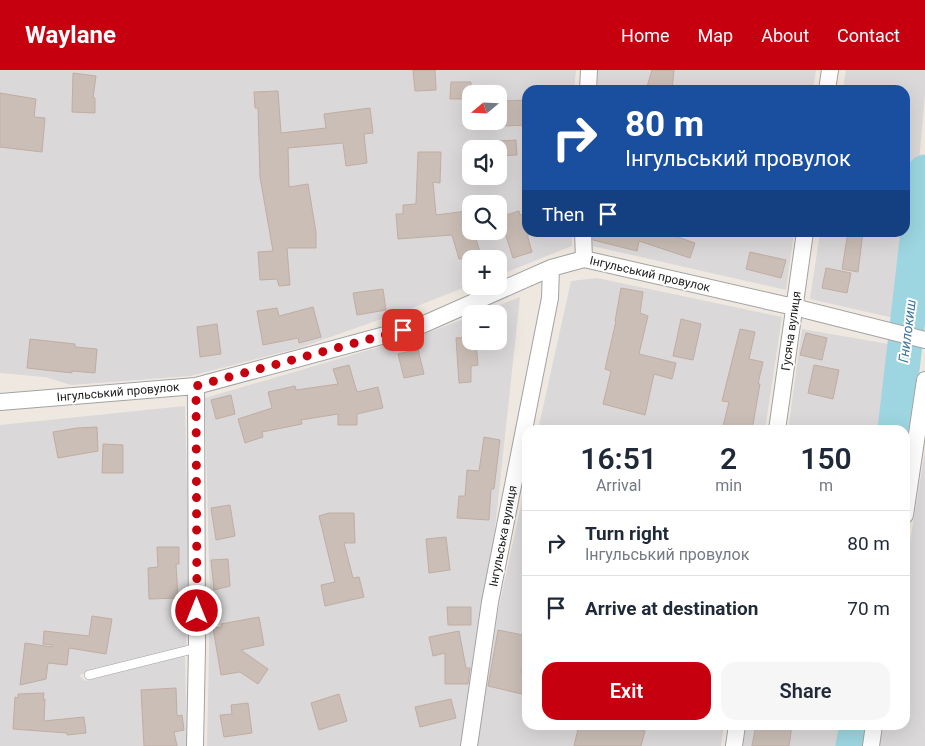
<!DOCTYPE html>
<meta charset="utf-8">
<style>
:root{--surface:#fff;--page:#f6f6f7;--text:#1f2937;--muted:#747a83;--line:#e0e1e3;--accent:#c7000f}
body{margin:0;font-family:Roboto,sans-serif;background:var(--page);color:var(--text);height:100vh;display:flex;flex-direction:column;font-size:19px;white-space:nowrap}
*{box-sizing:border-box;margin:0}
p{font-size:16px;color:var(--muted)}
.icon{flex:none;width:28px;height:28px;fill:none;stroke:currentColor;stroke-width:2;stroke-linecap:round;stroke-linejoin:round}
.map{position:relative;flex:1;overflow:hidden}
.drawer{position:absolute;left:522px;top:355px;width:388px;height:305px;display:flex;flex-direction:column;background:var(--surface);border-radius:15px;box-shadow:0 5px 20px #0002}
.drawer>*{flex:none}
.hud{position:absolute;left:522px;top:15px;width:388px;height:152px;border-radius:15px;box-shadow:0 5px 20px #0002;background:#1a4fa0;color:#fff;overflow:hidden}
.needle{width:32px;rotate:251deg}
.buttons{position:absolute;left:462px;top:15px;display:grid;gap:10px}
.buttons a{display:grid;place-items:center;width:45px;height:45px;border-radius:10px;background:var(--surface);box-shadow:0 5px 20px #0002;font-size:25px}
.pin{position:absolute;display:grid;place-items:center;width:42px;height:42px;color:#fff;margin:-21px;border-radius:10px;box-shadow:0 2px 8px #0006}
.me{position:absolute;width:55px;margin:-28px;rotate:0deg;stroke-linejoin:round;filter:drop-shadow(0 0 4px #0008)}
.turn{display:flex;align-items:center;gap:18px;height:105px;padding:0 20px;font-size:22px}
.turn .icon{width:65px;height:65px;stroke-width:2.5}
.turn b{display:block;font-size:35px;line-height:42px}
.then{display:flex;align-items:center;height:48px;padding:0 20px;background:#0003;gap:10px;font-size:19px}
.eta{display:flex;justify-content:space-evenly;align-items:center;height:85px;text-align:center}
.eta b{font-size:30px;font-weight:600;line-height:35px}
.button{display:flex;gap:10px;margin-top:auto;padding:10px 20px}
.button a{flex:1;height:58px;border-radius:15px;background:var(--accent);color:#fff;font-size:20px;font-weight:600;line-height:58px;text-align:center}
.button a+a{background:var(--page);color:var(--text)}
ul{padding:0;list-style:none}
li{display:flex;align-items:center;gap:15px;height:65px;padding:0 20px;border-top:1px solid var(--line)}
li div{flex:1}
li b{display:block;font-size:19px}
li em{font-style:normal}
header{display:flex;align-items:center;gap:30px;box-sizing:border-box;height:70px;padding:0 25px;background:var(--accent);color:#fff}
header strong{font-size:24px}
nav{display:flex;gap:28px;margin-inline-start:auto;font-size:18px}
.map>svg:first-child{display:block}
.residential{fill:#dad8d9;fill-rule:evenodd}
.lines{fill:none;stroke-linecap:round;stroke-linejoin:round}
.river{stroke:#9dd6e0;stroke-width:35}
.building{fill:#cabeb6;stroke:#c1ada2}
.lane-casing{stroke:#a3a3a3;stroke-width:10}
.street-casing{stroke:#a3a3a3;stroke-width:18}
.lane{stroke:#fff;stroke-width:9}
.street{stroke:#fff;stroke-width:16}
.route{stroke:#c7000f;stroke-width:9;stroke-dasharray:0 16.2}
.labels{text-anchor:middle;stroke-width:4;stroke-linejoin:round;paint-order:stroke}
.street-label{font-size:12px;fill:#1c1c1c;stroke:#fff}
.water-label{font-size:14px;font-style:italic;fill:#3d77a2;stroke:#fff}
</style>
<header>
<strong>Waylane</strong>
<nav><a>Home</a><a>Map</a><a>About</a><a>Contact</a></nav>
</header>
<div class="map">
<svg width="925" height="676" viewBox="0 0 925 676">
<rect width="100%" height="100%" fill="#eee8e0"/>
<path class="residential" d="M 0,0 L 576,0 L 574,20 L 528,20 L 528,162 L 572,163 L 572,176 L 499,205 L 499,189 L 471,189 L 471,215 L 407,240 L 299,278 L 190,306 L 71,315 L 45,307 L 0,303 ZM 471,24 L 499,24 L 499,51 L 471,51 ZM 471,79 L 499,79 L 499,106 L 471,106 ZM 471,134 L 499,134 L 499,161 L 471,161 Z
M 598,0 L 816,0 L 813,20 L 597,20 Z
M 846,0 L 925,0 L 925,24 L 915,137 L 898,249 L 810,229 L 820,163 L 905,162 L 905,20 L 843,20 Z
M 589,163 L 794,163 L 786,220 L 588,175 Z
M 597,208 L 782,247 L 765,360 L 538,360 L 571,211 Z
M 520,227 L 487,533 L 466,676 L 207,676 L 210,535 L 205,328 L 427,263 L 471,246 L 471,271 L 499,271 L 499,244 L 477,244 Z
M 802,259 L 894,275 L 883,360 L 788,360 Z
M 185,336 L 189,502 L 186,578 L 79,605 L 85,611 L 185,585 L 187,676 L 0,676 L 0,355 Z
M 925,382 L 925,676 L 879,676 L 882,655 L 905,655 L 905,502 Z
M 527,408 L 528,655 L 724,655 L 721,676 L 475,676 L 499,536 Z
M 746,655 L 842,655 L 839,676 L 743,676 Z"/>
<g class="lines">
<path class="river" d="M 895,360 L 925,102
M 853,676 L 857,655"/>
</g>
<path class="building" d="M 413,0 L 435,0 L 436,20 L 415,21 Z
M 652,0 L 674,0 L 672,20 L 646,20 Z
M 73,3 L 96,6 L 93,28 L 95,28 L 95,43 L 72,42 Z
M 451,12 L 471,12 L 471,29 L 450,29 Z
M 278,21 L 281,63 L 326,58 L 324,44 L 370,38 L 373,63 L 364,64 L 367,93 L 346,96 L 343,73 L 288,78 L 289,117 L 308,114 L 316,162 L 316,178 L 287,178 L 290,215 L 279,216 L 277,209 L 260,210 L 258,182 L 273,181 L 260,107 L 258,38 L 255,38 L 254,22 Z
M 0,23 L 36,29 L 34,47 L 45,48 L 42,82 L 0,77 Z
M 528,30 L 528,55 L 504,56 L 503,31 Z
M 516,70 L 517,85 L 499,86 L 499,71 Z
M 418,82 L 441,82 L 440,113 L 433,112 L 436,145 L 467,141 L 471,170 L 476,169 L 482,189 L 459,189 L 452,165 L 398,169 L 396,144 L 403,144 L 403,135 L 416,134 Z
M 519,141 L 520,145 L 528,142 L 528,168 L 532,182 L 513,188 L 500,147 Z
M 593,162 L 663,162 L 695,173 L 690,188 L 639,171 L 637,181 L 593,170 Z
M 848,162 L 863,162 L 858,202 L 842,199 Z
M 750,182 L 786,190 L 781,208 L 746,199 Z
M 826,198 L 851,203 L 847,223 L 822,218 Z
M 621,218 L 643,222 L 640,243 L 648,246 L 639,284 L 676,293 L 672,309 L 654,304 L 645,345 L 603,334 L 611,301 L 605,299 L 616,251 L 615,251 Z
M 383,219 L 386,240 L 357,245 L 353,223 Z
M 313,237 L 321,267 L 299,273 L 298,268 L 263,275 L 257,241 L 277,238 L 279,246 Z
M 681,249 L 701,254 L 693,290 L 673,286 Z
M 217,254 L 221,284 L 200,287 L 197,257 Z
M 740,259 L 755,262 L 749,289 L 763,292 L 758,314 L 760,314 L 752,360 L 722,360 L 729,332 L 722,331 Z
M 806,263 L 827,268 L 822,290 L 800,285 Z
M 471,267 L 471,271 L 476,271 L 478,295 L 471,296 L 471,312 L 459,313 L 456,268 Z
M 30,269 L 75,274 L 75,277 L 97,279 L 95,303 L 72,301 L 72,303 L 27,298 Z
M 418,279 L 424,304 L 404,308 L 398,284 Z
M 349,295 L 357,322 L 378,317 L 383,338 L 357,344 L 357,355 L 338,355 L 338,344 L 301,350 L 302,354 L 262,362 L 263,367 L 245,373 L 238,349 L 272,338 L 268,322 L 295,316 L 296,320 L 338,314 L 333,299 Z
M 814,295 L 839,300 L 833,329 L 808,323 Z
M 231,325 L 235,344 L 216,349 L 211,330 Z
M 97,357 L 98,381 L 58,388 L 53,362 L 77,358 Z
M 484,367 L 500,370 L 494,419 L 491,419 L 489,450 L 457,448 L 459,426 L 465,426 L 467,400 L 479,401 Z
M 103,374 L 123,375 L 123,403 L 102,403 Z
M 230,435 L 235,466 L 216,470 L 211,438 Z
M 329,443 L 354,443 L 355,473 L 344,473 L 353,508 L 359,507 L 364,527 L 325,536 L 321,515 L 335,512 L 319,446 Z
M 446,467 L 450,500 L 429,503 L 426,469 Z
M 157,477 L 179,477 L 179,494 L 176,494 L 178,528 L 149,529 L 148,498 L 158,497 Z
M 228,489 L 230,516 L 214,520 L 211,490 Z
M 447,537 L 471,537 L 471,555 L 448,555 Z
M 92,546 L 112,549 L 106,584 L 69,578 L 67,595 L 48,593 L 46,609 L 20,615 L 25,573 L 52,577 L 52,575 L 43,574 L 44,561 L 89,566 Z
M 259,547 L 264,575 L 241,580 L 268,599 L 258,614 L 240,602 L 221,605 L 213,558 L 222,557 L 221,554 Z
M 498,560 L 528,566 L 521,603 L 528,604 L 526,625 L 488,616 Z
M 459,561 L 466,598 L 470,598 L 468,614 L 445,614 L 445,583 L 433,586 L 429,567 Z
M 176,618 L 177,646 L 182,645 L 184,660 L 174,662 L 177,676 L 144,676 L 141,620 Z
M 44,623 L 43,629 L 45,629 L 44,651 L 84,647 L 86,663 L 67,665 L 67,663 L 13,659 L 15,627 L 18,628 L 18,624 Z
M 339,624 L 347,651 L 319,660 L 311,633 Z
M 451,629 L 456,648 L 420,657 L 415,637 Z
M 248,633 L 252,663 L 224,667 L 220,645 L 232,644 L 231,635 Z
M 579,655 L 623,655 L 645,661 L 641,676 L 574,676 Z
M 756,655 L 792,655 L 789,676 L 752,676 Z"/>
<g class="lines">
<defs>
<path id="lane" d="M 89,605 L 197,578"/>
<path id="street" d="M 588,20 L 589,0
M 827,20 L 830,0
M 583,162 L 584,189
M 0,332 L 196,316 L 422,255 L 551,198 L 584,189 L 794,237 L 925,270
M 777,360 L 805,162
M 905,445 L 925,310
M 195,676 L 197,578 L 196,316
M 469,676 L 490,532 L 550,228 L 551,198
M 734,676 L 737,655
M 871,676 L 874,655"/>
</defs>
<use href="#lane" class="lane-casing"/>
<use href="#street" class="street-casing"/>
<use href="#lane" class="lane"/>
<use href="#street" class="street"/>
</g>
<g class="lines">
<path class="route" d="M 197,541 L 196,316 L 403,260"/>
</g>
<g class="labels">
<g class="street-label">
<text transform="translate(650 204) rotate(13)" y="4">Інгульський провулок</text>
<text transform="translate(791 261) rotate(-82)" y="4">Гусяча вулиця</text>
<text transform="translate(118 322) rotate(-5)" y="4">Інгульський провулок</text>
<text transform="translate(503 466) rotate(-79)" y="4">Інгульська вулиця</text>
</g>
<g class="water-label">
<text transform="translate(907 261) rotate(-83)" y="5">Гнилокиш</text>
</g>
</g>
</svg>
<div class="buttons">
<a><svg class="needle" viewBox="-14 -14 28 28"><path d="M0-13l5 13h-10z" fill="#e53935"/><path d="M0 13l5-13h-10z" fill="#747a83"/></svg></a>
<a><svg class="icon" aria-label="sound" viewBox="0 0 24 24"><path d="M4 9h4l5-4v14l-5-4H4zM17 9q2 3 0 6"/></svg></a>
<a><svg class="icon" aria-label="search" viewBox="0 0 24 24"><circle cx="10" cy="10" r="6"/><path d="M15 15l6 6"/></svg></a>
<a>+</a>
<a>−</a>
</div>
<div class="pin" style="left:403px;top:260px;background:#d93025"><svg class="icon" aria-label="arrive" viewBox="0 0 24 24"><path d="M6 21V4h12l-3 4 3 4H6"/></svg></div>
<svg class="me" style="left:197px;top:541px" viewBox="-20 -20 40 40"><circle r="17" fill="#c7000f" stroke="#fff" stroke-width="3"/><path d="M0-11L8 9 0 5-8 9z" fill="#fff"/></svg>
<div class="hud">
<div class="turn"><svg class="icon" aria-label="right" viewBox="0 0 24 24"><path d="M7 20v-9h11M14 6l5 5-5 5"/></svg><div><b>80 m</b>Інгульський провулок</div></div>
<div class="then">Then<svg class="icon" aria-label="arrive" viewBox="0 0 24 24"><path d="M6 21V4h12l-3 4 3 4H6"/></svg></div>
</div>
<section class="drawer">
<div class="eta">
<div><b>16:51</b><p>Arrival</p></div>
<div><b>2</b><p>min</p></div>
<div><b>150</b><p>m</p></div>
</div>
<ul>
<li><svg class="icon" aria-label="right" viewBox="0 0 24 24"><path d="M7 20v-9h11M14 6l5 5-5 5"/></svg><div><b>Turn right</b><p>Інгульський провулок</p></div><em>80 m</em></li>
<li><svg class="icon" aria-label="arrive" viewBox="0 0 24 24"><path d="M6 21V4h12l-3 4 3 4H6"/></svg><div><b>Arrive at destination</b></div><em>70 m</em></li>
</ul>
<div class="button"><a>Exit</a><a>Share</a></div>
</section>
</div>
